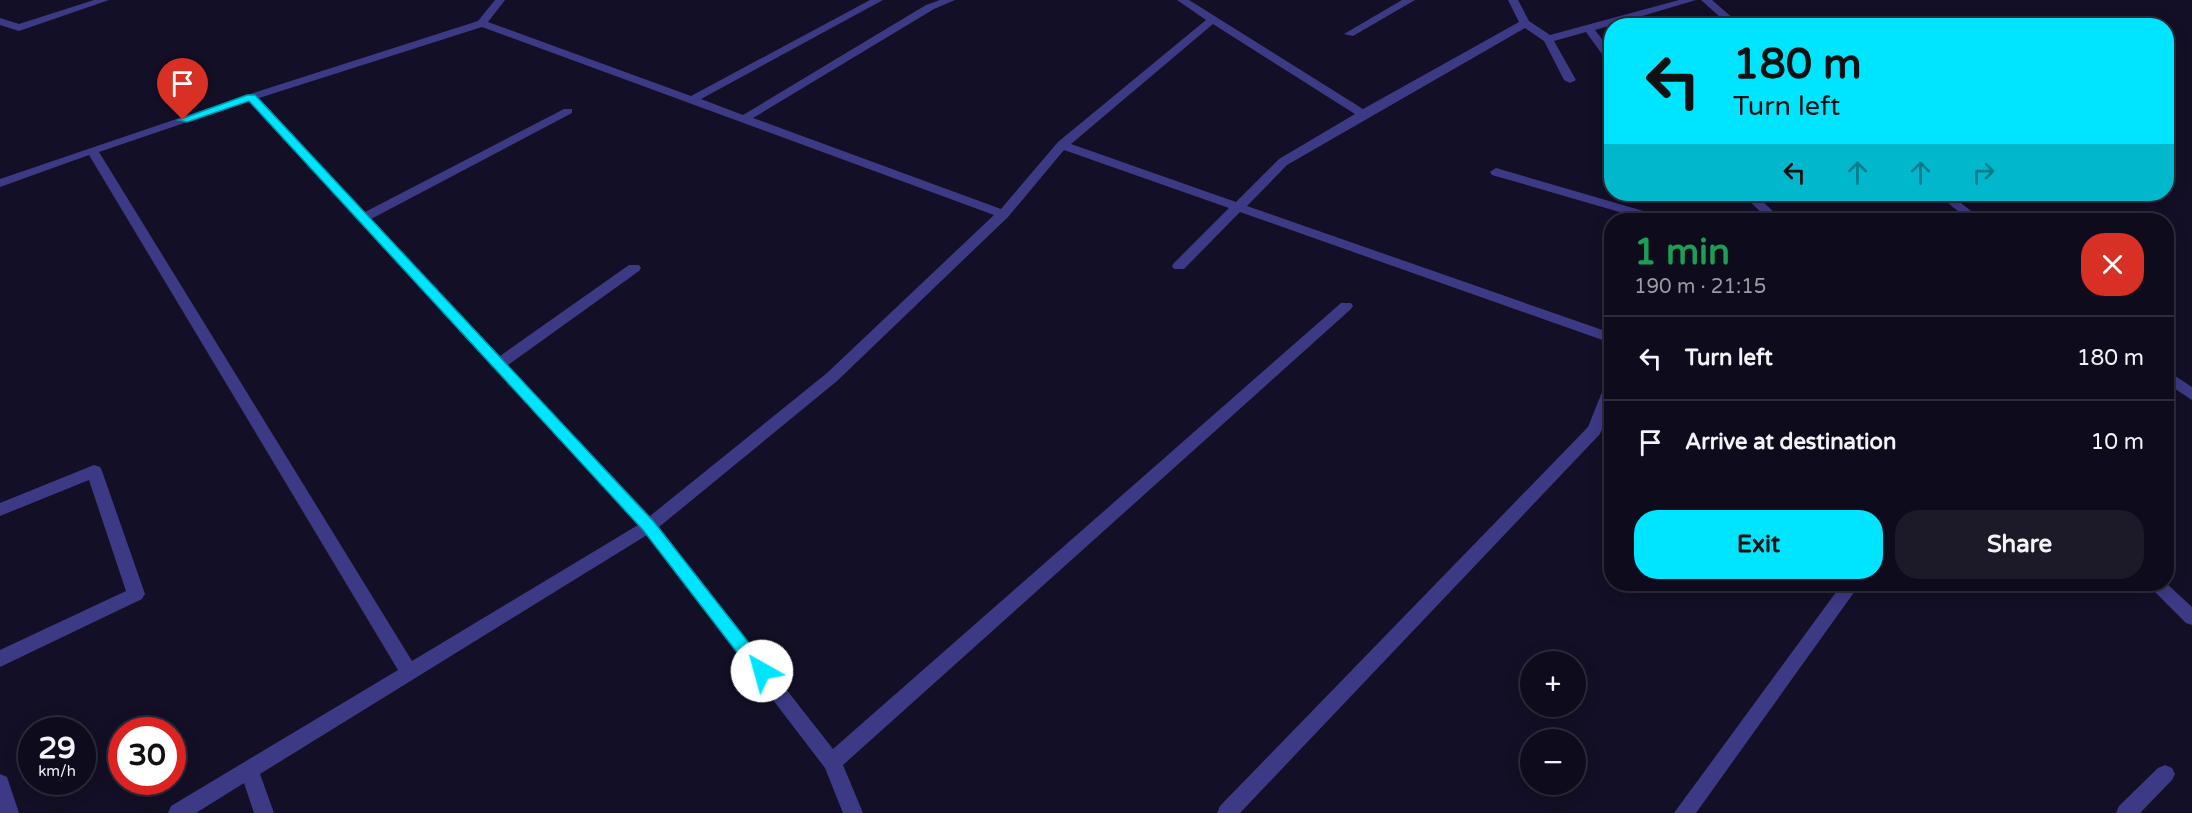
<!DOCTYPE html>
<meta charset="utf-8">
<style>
:root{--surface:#0e0b1c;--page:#1c1929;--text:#f1f3f6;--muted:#9b9ba3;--line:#2e2b3b;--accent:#00e5ff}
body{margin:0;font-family:"Varela Round",sans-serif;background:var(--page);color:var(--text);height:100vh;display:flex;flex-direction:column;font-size:22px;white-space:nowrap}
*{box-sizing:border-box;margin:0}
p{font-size:20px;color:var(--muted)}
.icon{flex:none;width:33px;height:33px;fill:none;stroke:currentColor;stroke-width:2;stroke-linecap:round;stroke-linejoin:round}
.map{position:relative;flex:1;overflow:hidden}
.panel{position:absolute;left:1604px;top:213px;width:570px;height:378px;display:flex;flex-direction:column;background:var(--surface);border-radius:24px;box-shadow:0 3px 15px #0003,0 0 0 2px var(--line)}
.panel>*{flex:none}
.top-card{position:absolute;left:1604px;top:18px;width:570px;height:183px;border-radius:24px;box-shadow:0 3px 15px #0003,0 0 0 2px var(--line);background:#00e5ff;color:#111;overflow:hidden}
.buttons{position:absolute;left:1520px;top:651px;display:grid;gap:12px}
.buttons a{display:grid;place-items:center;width:66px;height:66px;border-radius:50%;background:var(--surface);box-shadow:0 3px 15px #0003,0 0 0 2px var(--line);font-size:30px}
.speed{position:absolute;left:18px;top:717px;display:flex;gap:12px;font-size:30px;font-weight:700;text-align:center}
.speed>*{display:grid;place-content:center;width:78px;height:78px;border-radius:50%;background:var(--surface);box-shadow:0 3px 15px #0003,0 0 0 2px var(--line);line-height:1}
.speed small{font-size:15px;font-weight:400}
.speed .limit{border:9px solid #d22;background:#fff;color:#111}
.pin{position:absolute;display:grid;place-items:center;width:51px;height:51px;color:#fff;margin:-62px -26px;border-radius:50% 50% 50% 0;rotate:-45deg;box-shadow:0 0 6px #0007}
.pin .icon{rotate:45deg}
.me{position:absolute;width:66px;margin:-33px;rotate:322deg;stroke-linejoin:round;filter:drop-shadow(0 0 4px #0008)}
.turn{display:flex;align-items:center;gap:21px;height:126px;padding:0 30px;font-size:27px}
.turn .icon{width:78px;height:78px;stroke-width:2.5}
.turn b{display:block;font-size:42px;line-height:51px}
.lanes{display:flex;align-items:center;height:57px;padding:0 30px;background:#0003;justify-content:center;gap:30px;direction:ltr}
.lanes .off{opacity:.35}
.round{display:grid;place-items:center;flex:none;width:63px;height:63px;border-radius:24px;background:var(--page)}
.overview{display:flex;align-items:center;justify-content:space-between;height:102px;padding:0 30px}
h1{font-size:36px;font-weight:700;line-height:45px;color:#1e9e55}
.cta{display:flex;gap:12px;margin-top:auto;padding:12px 30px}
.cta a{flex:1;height:69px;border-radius:24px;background:var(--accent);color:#111;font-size:24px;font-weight:700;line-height:69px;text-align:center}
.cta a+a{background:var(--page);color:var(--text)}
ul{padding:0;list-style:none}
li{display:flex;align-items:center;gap:18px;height:84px;padding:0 30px;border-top:2px solid var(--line)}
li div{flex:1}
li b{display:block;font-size:22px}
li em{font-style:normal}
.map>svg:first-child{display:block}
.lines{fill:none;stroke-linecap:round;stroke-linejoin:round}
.minor{fill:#3d3a85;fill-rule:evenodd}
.route{fill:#00e5ff;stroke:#0095a6;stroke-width:1.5}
</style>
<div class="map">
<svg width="2192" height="813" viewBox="0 0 2192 813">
<rect width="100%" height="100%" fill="#130f26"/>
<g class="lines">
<path class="minor" d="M 94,0 L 109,0 L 19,31 L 0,25 L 0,18 L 19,24 Z
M 495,0 L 505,0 L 488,22 L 691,96 L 870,0 L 883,0 L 701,99 L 743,115 L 926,5 L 940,0 L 955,0 L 934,9 L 753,118 L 1001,209 L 1058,142 L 1206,20 L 1177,0 L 1189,0 L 1363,109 L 1519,22 L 1508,0 L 1518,0 L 1529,21 L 1550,35 L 1679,0 L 1696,0 L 1595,30 L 1611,51 L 1611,62 L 1607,61 L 1586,32 L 1554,41 L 1576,80 L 1570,83 L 1564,80 L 1544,41 L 1525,28 L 1287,165 L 1247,206 L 1611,333 L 1611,343 L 1240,212 L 1184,269 L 1174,269 L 1172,266 L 1174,263 L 1229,208 L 1064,150 L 1008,217 L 837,381 L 659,527 L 833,749 L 1341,303 L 1351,303 L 1353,306 L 1351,309 L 843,765 L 863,813 L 843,813 L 825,768 L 647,535 L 260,774 L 274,813 L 254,813 L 244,783 L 196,813 L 168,813 L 171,806 L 398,670 L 89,155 L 0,187 L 0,179 L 247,95 L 478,21 ZM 1213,24 L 1355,114 L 1279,159 L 1236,202 L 1071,144 ZM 482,27 L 994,215 L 827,373 L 650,516 L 508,365 L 639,271 L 641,268 L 639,265 L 629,265 L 500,356 L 371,219 L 572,113 L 572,109 L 564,109 L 365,212 L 259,98 ZM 249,101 L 638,525 L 412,661 L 99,152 Z
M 1402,0 L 1415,0 L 1353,36 L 1344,34 Z
M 1701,0 L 1712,0 L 1742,26 L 1730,26 Z
M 1496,168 L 1664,217 L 1665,220 L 1647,220 L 1492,175 L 1490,172 Z
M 1742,194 L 1755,194 L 1782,220 L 1769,220 Z
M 1937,194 L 1950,194 L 1982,220 L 1969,220 Z
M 2166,370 L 2192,387 L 2192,400 L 2166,383 Z
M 1611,382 L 1611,407 L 1600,434 L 1240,813 L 1217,813 L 1220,806 L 1588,427 L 1604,387 Z
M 94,465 L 100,467 L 102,471 L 145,594 L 142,599 L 0,667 L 0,650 L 126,591 L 89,480 L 0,516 L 0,503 Z
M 2166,583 L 2192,607 L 2192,625 L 2186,623 L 2147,584 Z
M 1842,584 L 1860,584 L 1696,813 L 1674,813 Z
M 2165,765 L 2172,768 L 2175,774 L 2172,780 L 2140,813 L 2116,813 L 2119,806 L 2158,768 Z
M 0,774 L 7,777 L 19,813 L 0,813 Z"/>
</g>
<path class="route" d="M 247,95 L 255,95 L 654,522 L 767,666 L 770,671 L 767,677 L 762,679 L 756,677 L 643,530 L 249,101 L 187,122 L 178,120 Z"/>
</svg>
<div class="buttons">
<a>+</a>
<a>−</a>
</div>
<div class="speed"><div>29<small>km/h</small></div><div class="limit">30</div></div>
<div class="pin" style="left:183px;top:120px;background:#d93025"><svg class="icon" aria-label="arrive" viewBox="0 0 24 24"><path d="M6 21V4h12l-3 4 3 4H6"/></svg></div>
<svg class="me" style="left:762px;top:671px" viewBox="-20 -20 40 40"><circle r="19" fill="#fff"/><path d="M0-13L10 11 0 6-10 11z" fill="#00e5ff"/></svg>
<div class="top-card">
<div class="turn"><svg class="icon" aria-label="left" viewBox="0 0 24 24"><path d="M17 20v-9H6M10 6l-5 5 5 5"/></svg><div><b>180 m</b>Turn left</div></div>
<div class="lanes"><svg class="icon" aria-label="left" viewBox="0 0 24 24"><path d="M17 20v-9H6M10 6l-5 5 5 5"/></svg><svg class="icon off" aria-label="ahead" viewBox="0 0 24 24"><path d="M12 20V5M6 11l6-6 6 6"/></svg><svg class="icon off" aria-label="ahead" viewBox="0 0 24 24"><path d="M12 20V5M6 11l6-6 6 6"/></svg><svg class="icon off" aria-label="right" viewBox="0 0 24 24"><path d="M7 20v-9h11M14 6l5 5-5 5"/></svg></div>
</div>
<section class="panel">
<div class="overview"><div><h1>1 min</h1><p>190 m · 21:15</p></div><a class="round" style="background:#d93025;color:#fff"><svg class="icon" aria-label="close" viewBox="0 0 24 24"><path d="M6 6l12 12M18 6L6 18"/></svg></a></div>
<ul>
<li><svg class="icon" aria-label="left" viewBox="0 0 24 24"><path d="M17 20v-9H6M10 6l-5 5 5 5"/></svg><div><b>Turn left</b></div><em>180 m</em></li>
<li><svg class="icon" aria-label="arrive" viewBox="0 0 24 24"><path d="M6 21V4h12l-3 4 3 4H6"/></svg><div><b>Arrive at destination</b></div><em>10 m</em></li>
</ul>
<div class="cta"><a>Exit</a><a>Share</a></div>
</section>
</div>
